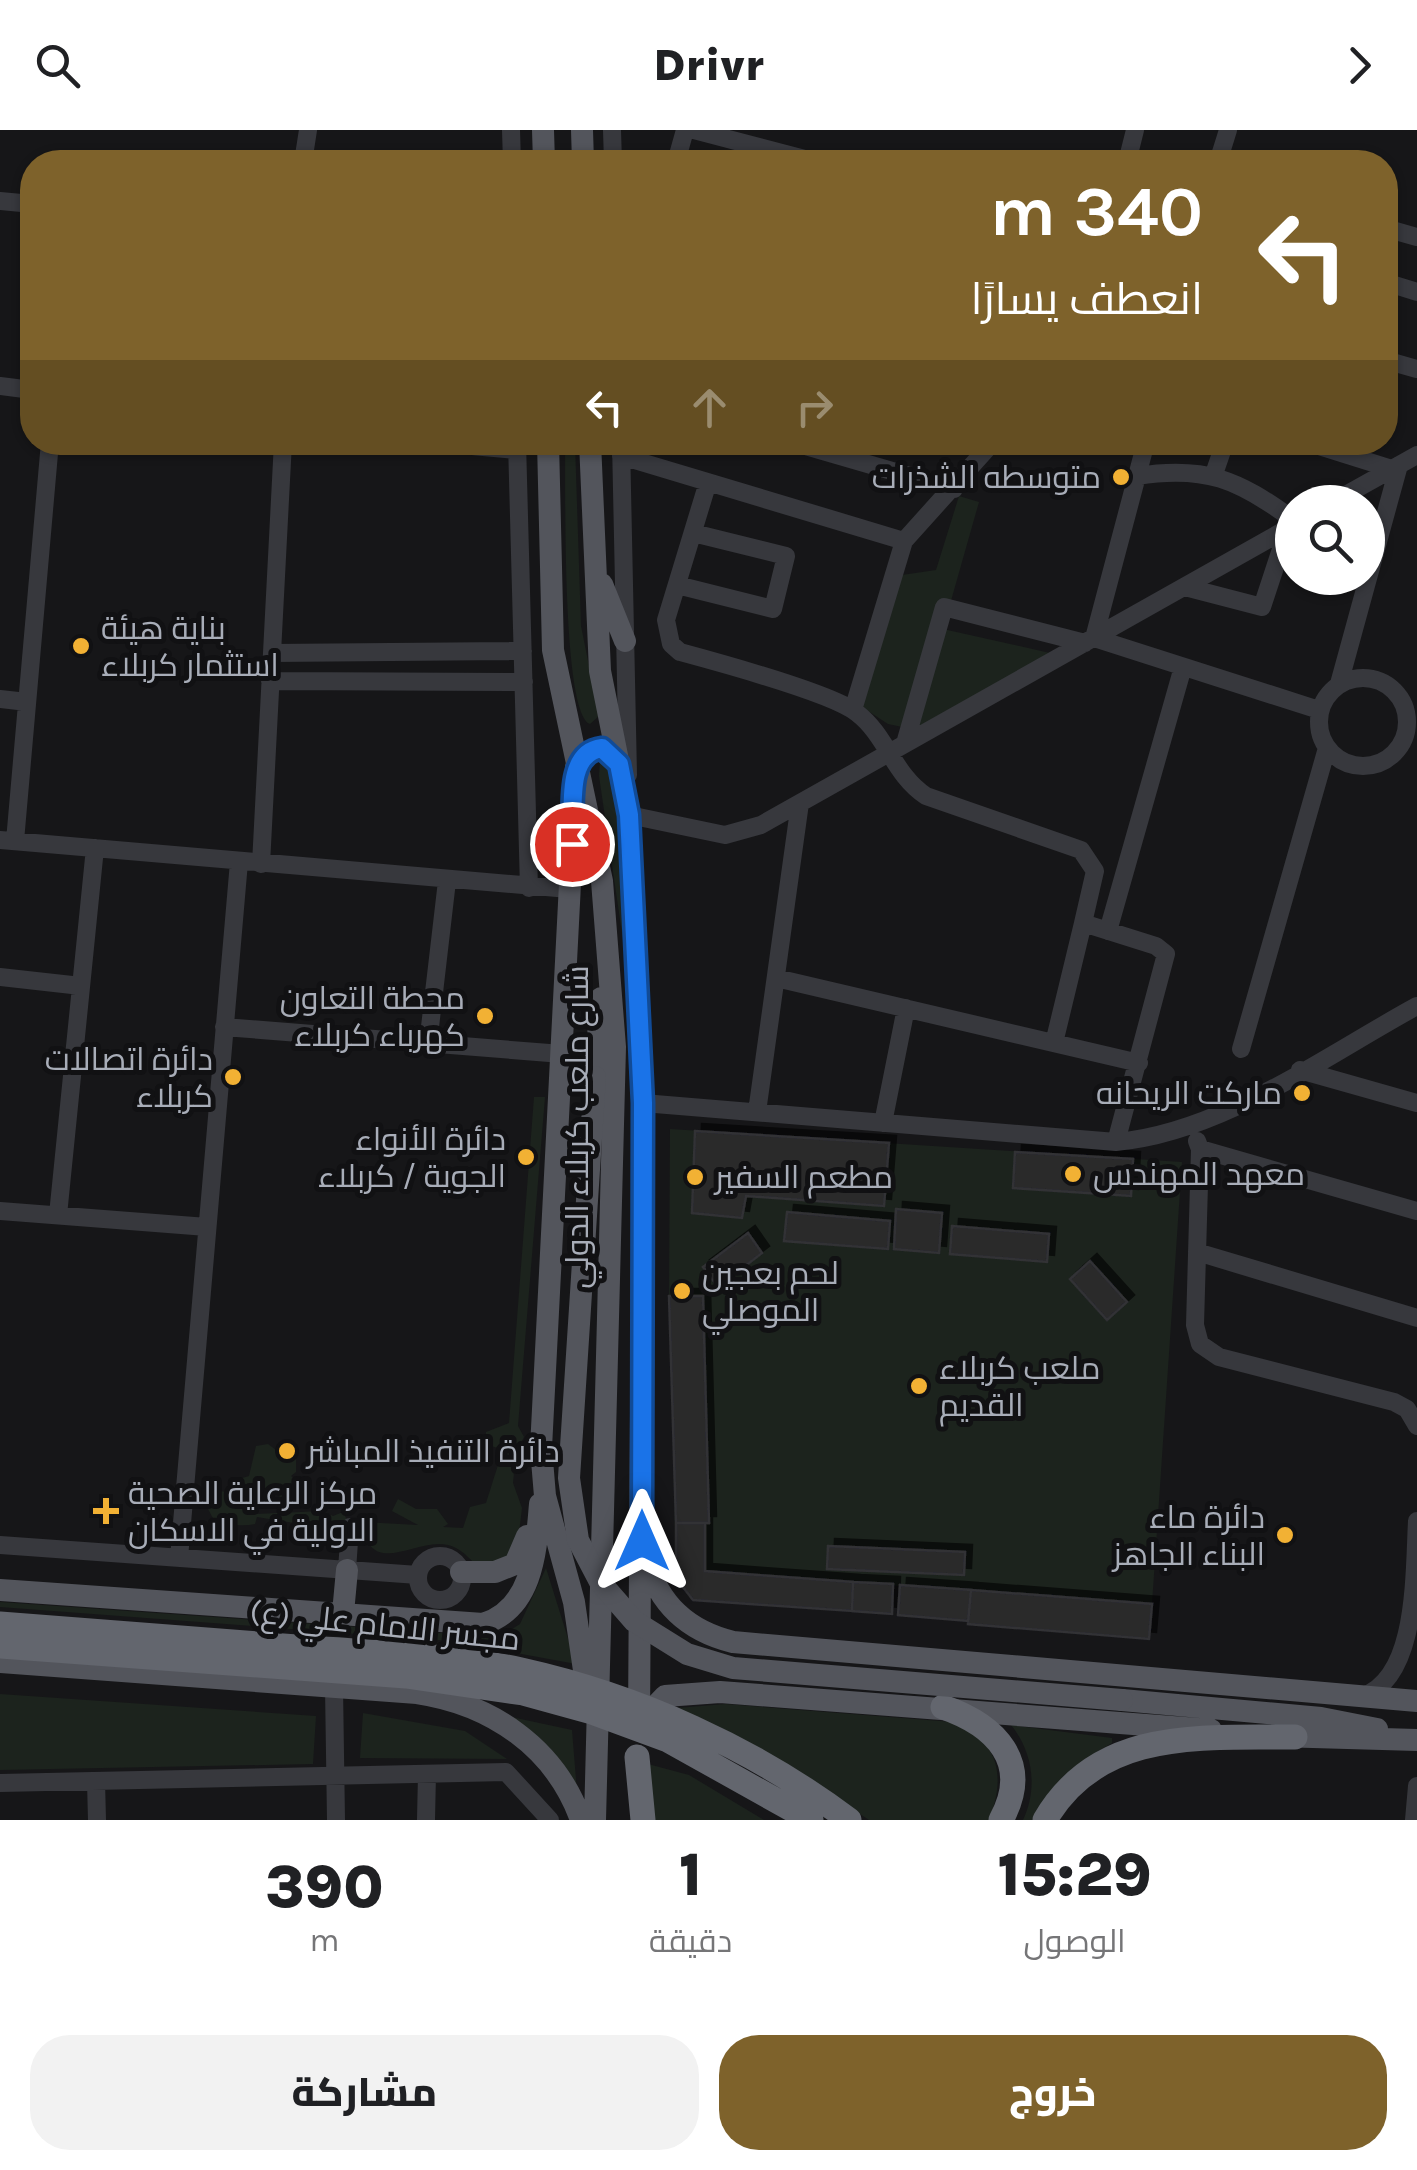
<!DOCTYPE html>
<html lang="ar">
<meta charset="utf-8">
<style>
:root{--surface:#fff;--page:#f2f2f2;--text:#202124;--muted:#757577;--accent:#7e622b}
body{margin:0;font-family:Karla,Cairo,sans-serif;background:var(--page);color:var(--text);direction:rtl;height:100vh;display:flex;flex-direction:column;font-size:38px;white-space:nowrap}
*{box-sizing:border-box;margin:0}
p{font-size:32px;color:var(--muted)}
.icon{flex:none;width:55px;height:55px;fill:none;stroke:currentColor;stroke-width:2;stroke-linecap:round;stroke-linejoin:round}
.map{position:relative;height:1690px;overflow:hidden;direction:ltr}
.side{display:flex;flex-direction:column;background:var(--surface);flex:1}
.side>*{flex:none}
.hud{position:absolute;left:20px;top:20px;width:1378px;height:305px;border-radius:40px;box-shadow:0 2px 8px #0004;direction:rtl;background:#7e622b;color:#fff;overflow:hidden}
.tools{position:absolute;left:1275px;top:355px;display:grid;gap:20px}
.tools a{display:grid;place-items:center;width:110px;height:110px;border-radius:50%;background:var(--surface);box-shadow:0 2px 8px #0004;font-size:50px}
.pin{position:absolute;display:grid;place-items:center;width:85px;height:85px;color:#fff;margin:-42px;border:5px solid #fff;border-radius:50%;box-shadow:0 2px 10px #0007}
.me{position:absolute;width:110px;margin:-55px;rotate:0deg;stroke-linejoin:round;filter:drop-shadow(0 0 8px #0008)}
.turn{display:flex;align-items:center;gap:35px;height:210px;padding:0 30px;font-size:45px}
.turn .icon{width:130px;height:130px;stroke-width:2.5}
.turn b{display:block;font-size:70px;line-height:85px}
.lanes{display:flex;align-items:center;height:95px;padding:0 30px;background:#0003;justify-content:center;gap:50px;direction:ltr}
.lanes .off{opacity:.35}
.eta{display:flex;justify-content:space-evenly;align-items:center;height:170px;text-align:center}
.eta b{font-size:60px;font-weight:800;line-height:70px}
.action{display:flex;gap:20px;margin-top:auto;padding:20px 30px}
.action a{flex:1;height:115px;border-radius:40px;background:var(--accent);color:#fff;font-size:40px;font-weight:800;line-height:115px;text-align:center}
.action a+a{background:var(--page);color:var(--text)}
header{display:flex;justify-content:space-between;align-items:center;height:130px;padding:0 30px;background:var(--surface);font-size:45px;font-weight:800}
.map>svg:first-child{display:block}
.green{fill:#1c231d}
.building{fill:#29292c;stroke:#303034;stroke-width:2.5;filter:url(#shadow)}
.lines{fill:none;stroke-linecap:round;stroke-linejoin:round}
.minor{stroke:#37383d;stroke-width:18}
.major{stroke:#53555c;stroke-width:22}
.highway{stroke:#63666e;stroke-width:25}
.major-bridge{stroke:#53555c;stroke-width:22}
.highway-bridge{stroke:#63666e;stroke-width:25}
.route-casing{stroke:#114b97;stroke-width:25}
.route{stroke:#1a73e8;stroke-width:18}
.poi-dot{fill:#f2b134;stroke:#111113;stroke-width:4}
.labels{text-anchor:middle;stroke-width:10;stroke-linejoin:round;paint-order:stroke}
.poi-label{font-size:32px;fill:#a8adb8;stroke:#111113;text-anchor:start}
.street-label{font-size:32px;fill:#a8adb8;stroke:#111113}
</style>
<header><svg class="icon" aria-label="forward" viewBox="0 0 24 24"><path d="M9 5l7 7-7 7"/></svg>Drivr<svg class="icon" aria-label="search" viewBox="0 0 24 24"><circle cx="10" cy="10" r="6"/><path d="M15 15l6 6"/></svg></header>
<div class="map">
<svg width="1417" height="1690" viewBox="0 0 1417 1690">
<defs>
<filter id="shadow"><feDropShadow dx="7" dy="-7" stdDeviation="0" flood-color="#0009"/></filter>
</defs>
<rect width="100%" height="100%" fill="#161618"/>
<path class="green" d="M 565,313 L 575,313 L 581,496 L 599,586 L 590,594 C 561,583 566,352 565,313 Z
M 959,366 L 979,372 L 943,499 L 1050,523 L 917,600 L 888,594 L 859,575 L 895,446 L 936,440 Z
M 600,629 L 617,647 L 624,817 L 599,646 Z
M 534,967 L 545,967 L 518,1296 L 524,1307 L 516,1322 L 513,1353 L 522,1378 L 517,1420 L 508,1432 L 474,1433 C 466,1425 460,1418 448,1415 C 415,1407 370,1451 362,1392 L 418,1395 L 392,1381 L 398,1369 L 416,1379 L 437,1379 L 448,1394 L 443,1397 L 463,1398 L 470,1377 L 486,1373 L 498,1335 L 505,1336 L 506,1321 L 486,1314 L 486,1302 L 509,1293 Z
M 670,999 L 1182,1032 L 1152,1474 L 676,1440 L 669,1166 Z
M 268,1314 L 276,1320 L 289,1318 L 296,1328 L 296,1342 L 291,1346 L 302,1357 L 302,1371 L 288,1375 L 275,1362 L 244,1368 L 251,1370 L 255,1384 L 323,1381 L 333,1386 L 343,1382 L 348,1392 L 294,1393 L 257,1387 L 255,1394 C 242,1397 229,1394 215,1392 L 208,1379 L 217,1360 L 233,1364 L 239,1349 L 249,1346 L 256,1316 Z
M 546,1438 L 576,1534 L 451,1511 L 0,1477 L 0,1472 L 499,1507 L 520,1494 Z
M 0,1564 L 316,1586 L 313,1634 L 0,1640 Z
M 725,1574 L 953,1592 C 1000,1611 1006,1647 989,1690 L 869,1690 L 808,1649 L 677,1578 Z
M 363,1583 L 465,1601 L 507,1629 L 360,1628 Z
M 507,1586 L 572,1600 L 577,1662 Z
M 1011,1595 L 1112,1608 L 1112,1613 C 1075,1634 1052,1652 1032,1690 L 1023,1690 C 1038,1658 1033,1622 1011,1595 Z
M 648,1634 L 689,1645 L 764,1690 L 654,1690 Z"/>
<path class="building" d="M 695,1001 L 889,1013 L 884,1076 L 746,1066 L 742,1088 L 692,1083 Z
M 1015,1022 L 1133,1029 L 1131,1066 L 1013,1058 Z
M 896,1079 L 942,1083 L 939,1123 L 894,1119 Z
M 787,1082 L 890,1091 L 888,1119 L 784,1111 Z
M 952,1096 L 1049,1104 L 1047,1132 L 950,1124 Z
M 748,1103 L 762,1123 L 718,1157 L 703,1137 Z
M 1090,1131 L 1127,1172 L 1107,1190 L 1070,1149 Z
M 669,1166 L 703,1166 L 709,1393 L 676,1393 Z
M 676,1393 L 705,1393 L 705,1441 L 853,1452 L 852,1481 L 693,1470 L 676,1448 Z
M 828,1416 L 965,1422 L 964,1445 L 827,1439 Z
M 853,1452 L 893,1454 L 892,1484 L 852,1481 Z
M 900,1455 L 971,1460 L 968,1491 L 898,1485 Z
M 971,1460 L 1152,1474 L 1149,1509 L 968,1494 Z"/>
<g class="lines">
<path class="minor" d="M 511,0 L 512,32
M 612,0 L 613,32
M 694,0 L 816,32
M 303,32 L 308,0
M 676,32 L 685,0
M 1127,32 L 1135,0
M 1218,32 L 1228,0
M 0,71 L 32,74
M 1385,98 L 1417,107
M 1385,152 L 1417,162
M 1385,230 L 1417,239
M 0,256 L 32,260
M 428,312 L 517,320
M 517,312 L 529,758
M 621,312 L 628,645
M 792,312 L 954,359
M 1146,312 L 1094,508 L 1319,580
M 1306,312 L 1392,339
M 621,326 L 904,411
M 1214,344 L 1225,312
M 1137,346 C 1205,335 1239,350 1292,389
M 708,352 L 666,490 L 671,514 L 680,522 C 717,532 832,563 857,583 C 887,606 893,644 926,666 L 1081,720 L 1095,741 L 1083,793 L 1156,816 L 1166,824 L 1116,1012
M 1333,372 L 1417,325
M 677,455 L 773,479 L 786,426 L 693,403
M 1185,457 L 1262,477 L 1288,398
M 272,523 L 523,521
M1319 592a44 44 0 1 1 88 0a44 44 0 1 1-88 0Z
M 270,551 L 524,552
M 1339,554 L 1399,335
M 0,569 L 27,572
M 853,580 L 904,411 L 993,312
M 906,610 L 944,477 L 1085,513
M 629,676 L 629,685 L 725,705 L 761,695 L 1292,396
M 0,710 L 569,759
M 15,711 L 50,312
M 261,734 L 283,312
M 1108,801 L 1183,537
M 0,847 L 81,856
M 776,848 L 1139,933
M 224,897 L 562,924
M 1054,913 L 1083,793
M 428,914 L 447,751
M 1241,919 L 1327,618
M 1300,940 L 1417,973
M 643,973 L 1116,1012 C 1221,1003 1325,926 1417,876
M 757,982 L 800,673
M 883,993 L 906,878
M 1197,1011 L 1200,1019 L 1417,1081
M 1200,1019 L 1195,1195 L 1200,1214 L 1219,1227 L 1394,1272 L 1407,1279 L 1417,1296
M 0,1081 L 207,1097
M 58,1085 L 95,718
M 1197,1122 L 1417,1188
M 0,1415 L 418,1445
M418 1448a22 22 0 1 1 44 0a22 22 0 1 1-44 0Z
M 179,1428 L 239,732
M 347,1440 L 350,1397
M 334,1557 L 336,1690
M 1363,1566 C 1417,1547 1414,1448 1417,1391
M 96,1651 L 97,1690
M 0,1653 L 506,1642 L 550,1690
M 426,1690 L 427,1644
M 1414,1690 L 1417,1656"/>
<path class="major" d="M 543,0 L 544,32
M 582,0 L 583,32
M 548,312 L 553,520 L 602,751 L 615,917 L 595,1690
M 590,312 L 600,541 L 629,685 L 643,973 L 639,1592
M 602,454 L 625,511
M 595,947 L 601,868
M 646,1429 C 659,1475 688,1501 733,1512 L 1417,1571
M 461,1442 L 495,1442 L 515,1434 L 527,1406
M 0,1460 L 483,1494 C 534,1478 536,1419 540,1374
M 343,1483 L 347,1440
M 0,1532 L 417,1563 C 491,1574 555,1617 581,1690
M 586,1554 L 574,1472 L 545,1366 L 541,1318 L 576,637 L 585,623 L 601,619 L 619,635
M 1122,1570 L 1321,1588 L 1377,1599
M 641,1591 L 665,1566 L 720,1562 L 1211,1600
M 1278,1606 L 1417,1610"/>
<path class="highway" d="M 943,1577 C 995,1595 1033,1632 1001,1690
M 637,1627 L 643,1690
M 1045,1690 C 1099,1597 1202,1608 1295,1607"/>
<path class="major-bridge" d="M 595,947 L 569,1348 L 578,1410 L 600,1452 L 634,1491 L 687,1524 L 733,1538 L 1122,1570"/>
<path class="highway-bridge" d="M 0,1494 C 103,1502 207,1510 310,1518 C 380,1523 452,1525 521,1540 C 638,1566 753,1618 849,1690
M 0,1516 L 406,1546 L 523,1563 L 592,1582 L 668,1610 L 811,1690"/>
</g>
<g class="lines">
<defs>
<path id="route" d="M 572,714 C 575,685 563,623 602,618 L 619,634 L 629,685 L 643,973 L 642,1411"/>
</defs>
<use href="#route" class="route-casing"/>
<use href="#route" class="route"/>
</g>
<g class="poi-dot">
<circle cx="1121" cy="347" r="10"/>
<circle cx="81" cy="516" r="10"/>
<circle cx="485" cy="886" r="10"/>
<circle cx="233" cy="947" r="10"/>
<circle cx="1302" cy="963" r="10"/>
<circle cx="526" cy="1027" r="10"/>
<circle cx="1073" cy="1044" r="10"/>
<circle cx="695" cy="1047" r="10"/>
<circle cx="682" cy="1161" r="10"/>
<circle cx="919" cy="1256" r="10"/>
<circle cx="287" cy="1321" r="10"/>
<path d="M101 1366h10v10h10v10h-10v10h-10v-10h-10v-10h10z"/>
<circle cx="1285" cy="1405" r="10"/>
</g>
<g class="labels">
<g class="poi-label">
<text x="1101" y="358" text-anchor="end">متوسطه الشذرات</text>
<text x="101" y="509">بناية هيئة<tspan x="101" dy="37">استثمار كربلاء</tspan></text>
<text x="465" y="879" text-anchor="end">محطة التعاون<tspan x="465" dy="37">كهرباء كربلاء</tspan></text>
<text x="213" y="940" text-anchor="end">دائرة اتصالات<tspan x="213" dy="37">كربلاء</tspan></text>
<text x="1282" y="974" text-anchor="end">ماركت الريحانه</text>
<text x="506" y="1020" text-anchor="end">دائرة الأنواء<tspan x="506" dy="37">الجوية / كربلاء</tspan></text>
<text x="1093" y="1055">معهد المهندس</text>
<text x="715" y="1058">مطعم السفير</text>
<text x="702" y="1154">لحم بعجين<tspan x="702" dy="37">الموصلي</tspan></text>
<text x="939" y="1249">ملعب كربلاء<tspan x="939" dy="37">القديم</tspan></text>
<text x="307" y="1332">دائرة التنفيذ المباشر</text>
<text x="128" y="1374">مركز الرعاية الصحية<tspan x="128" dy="37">الاولية في الاسكان</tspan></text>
<text x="1265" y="1398" text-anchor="end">دائرة ماء<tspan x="1265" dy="37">البناء الجاهز</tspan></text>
</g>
<g class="street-label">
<text transform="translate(577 997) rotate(-90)" y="11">شارع ملعب كربلاء الدولي</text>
<text transform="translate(385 1495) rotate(6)" y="11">مجسر الامام علي (ع)</text>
</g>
</g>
</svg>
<div class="tools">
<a><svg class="icon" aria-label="search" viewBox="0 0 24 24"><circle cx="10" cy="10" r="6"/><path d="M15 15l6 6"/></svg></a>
</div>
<div class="pin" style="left:572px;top:714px;background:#d93025"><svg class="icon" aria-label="arrive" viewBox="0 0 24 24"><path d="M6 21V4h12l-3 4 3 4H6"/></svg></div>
<svg class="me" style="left:642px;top:1411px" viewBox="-20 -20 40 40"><path d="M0-17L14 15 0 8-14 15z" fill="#1a73e8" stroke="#fff" stroke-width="4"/></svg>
<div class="hud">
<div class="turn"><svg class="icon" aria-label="left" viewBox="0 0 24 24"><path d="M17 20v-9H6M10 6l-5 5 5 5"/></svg><div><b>340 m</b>انعطف يسارًا</div></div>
<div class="lanes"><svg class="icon" aria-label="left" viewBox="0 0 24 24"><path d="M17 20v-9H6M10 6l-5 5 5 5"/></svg><svg class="icon off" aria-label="ahead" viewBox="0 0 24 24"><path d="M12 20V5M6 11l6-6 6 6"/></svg><svg class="icon off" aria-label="right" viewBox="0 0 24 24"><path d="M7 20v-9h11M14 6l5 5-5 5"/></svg></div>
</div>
</div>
<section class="side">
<div class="eta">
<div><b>15:29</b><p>الوصول</p></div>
<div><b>1</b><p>دقيقة</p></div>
<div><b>390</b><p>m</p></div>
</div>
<div class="action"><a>خروج</a><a>مشاركة</a></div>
</section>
